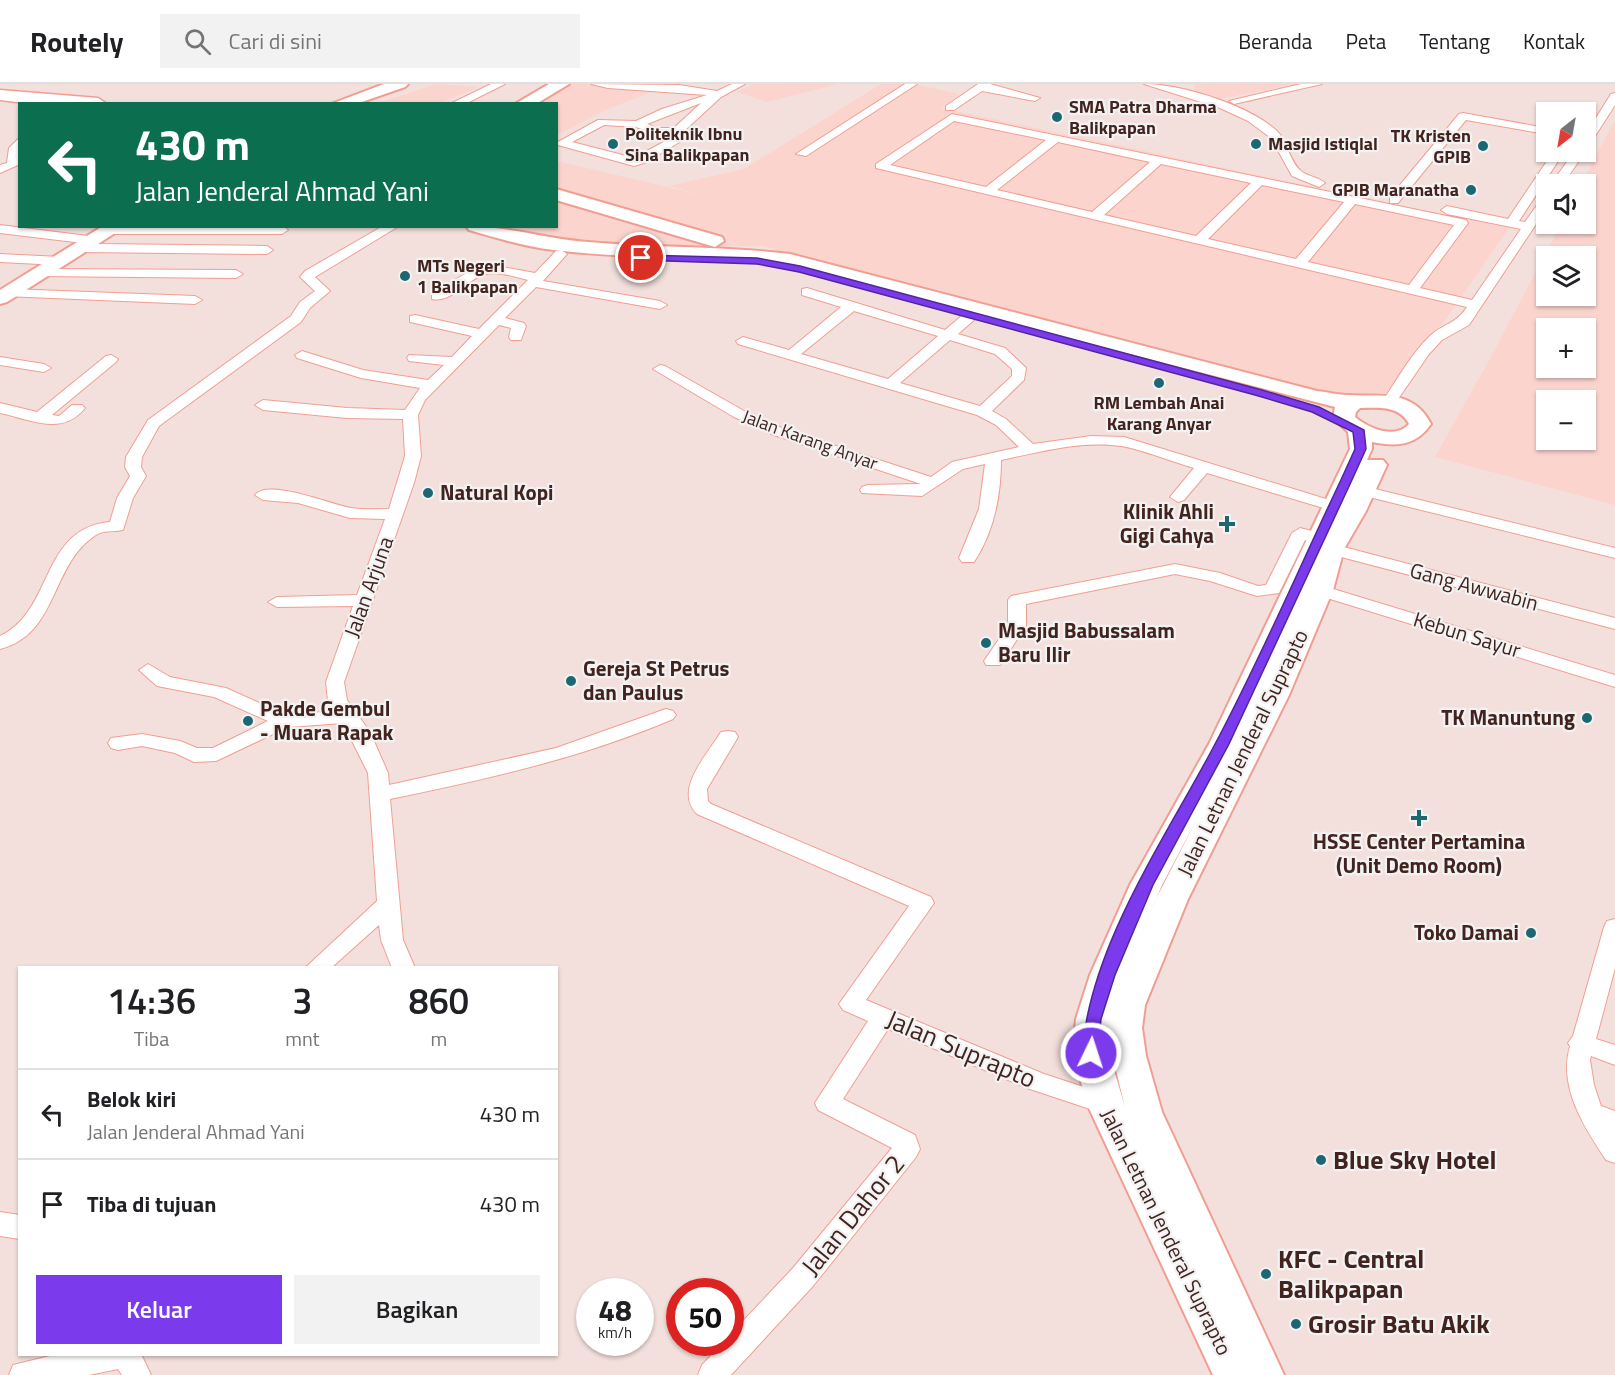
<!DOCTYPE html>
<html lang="id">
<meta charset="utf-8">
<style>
:root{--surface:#fff;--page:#f2f2f2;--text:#202124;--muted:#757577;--line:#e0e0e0;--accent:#7c3aed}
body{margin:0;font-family:"Titillium Web",sans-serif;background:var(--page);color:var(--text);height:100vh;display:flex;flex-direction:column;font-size:22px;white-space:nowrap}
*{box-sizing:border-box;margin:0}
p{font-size:20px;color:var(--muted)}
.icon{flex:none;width:33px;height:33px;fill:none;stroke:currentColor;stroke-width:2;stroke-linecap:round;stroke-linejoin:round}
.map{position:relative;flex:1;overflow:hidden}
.drawer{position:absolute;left:18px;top:882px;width:540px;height:390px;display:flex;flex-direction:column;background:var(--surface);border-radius:0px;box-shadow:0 2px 4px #0004}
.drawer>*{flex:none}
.banner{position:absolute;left:18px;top:18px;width:540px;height:126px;border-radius:0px;box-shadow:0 2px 4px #0004;background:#0b6e4f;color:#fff;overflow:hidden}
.needle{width:39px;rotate:211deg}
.tools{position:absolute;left:1536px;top:18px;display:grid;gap:12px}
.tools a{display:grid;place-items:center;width:60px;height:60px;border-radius:0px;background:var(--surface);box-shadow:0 2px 4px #0004;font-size:30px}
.speed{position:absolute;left:576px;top:1194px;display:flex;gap:12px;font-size:30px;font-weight:700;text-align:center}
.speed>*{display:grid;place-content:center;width:78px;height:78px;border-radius:50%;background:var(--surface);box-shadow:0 2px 4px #0004;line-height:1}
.speed small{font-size:15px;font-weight:400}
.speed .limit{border:9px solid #d22;background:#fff;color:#111}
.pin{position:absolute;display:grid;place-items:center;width:51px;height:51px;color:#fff;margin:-26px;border:3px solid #fff;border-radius:50%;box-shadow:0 2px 6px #0007}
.me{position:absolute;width:66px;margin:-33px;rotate:4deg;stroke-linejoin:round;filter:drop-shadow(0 0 4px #0008)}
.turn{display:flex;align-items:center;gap:21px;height:126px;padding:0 18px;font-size:27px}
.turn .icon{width:78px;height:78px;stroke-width:2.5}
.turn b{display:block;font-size:42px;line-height:51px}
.eta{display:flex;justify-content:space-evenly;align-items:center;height:102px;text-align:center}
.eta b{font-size:36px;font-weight:600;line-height:42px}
.button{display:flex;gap:12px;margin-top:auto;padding:12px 18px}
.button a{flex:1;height:69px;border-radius:0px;background:var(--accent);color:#fff;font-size:24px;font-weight:600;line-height:69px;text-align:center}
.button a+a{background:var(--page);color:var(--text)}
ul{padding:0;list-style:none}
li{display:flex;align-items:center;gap:18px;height:90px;padding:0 18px;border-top:2px solid var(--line)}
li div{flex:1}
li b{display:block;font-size:22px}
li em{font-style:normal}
header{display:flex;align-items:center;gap:36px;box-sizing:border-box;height:84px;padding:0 30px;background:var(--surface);border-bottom:2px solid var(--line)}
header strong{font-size:28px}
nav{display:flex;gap:33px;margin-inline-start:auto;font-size:21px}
.search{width:420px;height:54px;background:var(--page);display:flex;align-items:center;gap:15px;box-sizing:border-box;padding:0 21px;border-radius:0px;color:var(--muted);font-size:22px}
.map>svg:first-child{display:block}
.built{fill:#fbd4ce;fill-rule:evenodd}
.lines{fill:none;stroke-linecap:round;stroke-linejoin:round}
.street-casing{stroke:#f19e92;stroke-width:2}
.secondary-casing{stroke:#f19e92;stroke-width:4}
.highway-casing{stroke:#f19e92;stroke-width:3}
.street{fill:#fff;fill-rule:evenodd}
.secondary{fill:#fff;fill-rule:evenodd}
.highway{fill:#fff;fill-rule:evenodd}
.route{fill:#7c3aed;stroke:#51269a;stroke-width:1.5}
.poi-dot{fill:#1d6772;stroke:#f2f2f2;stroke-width:2}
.labels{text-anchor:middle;stroke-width:4.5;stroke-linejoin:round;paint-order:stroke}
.far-poi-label{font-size:18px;font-weight:bold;fill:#43231e;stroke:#f2f2f2;text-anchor:start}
.far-street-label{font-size:18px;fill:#43231e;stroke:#f2f2f2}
.poi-label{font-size:21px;font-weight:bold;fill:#43231e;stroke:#f2f2f2;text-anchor:start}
.street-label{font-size:21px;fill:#43231e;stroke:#f2f2f2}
.near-street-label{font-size:26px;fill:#43231e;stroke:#f2f2f2}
.near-poi-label{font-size:26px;font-weight:bold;fill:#43231e;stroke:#f2f2f2;text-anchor:start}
</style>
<header>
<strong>Routely</strong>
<div class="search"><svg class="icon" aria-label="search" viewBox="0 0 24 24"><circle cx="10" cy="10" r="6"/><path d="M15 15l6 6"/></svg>Cari di sini</div>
<nav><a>Beranda</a><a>Peta</a><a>Tentang</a><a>Kontak</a></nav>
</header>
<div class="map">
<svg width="1615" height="1291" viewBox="0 0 1615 1291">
<rect width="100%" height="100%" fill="#f3e0dd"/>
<path class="built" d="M 436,0 L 479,3 L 439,19 L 378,19 Z
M 567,0 L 672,0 L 608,25 L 557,51 L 556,20 L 538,20 L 548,8 Z
M 753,0 L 838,0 L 767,18 L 736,8 Z
M 881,0 L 914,0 L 959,10 L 941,24 L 1509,144 L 1444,238 L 1413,268 L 1389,311 L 1363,314 L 1328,309 L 763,162 L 649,163 L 531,154 L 493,143 L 556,142 L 557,77 L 706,112 L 669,102 L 744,85 Z
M 1194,0 L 1298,0 L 1219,15 L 1196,9 Z
M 1615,36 L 1615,421 L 1435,373 L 1492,271 L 1561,140 L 1586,140 L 1586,100 L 1581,100 ZM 1586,172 L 1586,212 L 1546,212 L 1546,172 ZM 1546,244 L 1586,244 L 1586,284 L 1546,284 ZM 1546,316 L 1586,316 L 1586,356 L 1546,356 Z"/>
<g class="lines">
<defs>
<path id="street" d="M 491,0 L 505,0 L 465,20 L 450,20 Z
M 591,0 L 679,1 L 717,7 L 732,0 L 745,0 L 721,13 L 683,48 L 681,57 L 647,78 L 634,82 L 558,61 L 556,59 L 598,36 L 636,37 L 662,25 L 707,11 L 608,4 ZM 701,19 L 674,44 L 657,44 L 647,40 ZM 604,41 L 636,43 L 656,50 L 671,50 L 671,54 L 634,74 L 572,58 Z
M 905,0 L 917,0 L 806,72 L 796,70 Z
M 978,0 L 990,0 L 1040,14 L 1035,17 L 982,7 L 954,26 L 946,26 L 946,22 Z
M 1144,0 C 1181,0 1249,21 1277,47 C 1288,58 1289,77 1301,87 C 1308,93 1319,93 1325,99 L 1319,103 L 1292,92 L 1271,54 L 1248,37 L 1220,24 Z
M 1301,0 L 1322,0 L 1234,20 L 1229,17 Z
M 1615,9 L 1615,21 L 1590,60 L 1586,61 L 1586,50 L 1611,10 Z
M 1463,29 L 1546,44 L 1546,50 L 1466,36 L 1398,119 L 1390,119 L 1390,113 L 1459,30 Z
M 952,30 L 1466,136 L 1468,139 L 1420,204 L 1472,216 L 1521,145 L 1447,130 L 1441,126 L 1447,122 L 1508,135 L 1553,68 L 1564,68 L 1519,137 L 1525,138 L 1542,114 L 1546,113 L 1546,125 L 1469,241 L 1442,256 L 1429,270 L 1394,321 L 1389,322 L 1382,318 C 1397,296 1411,270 1430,252 C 1444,239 1455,241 1467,223 L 876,84 L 876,80 ZM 954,37 L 1046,56 L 986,103 L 890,81 ZM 1058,58 L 1150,78 L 1092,128 L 997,106 ZM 1161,80 L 1251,99 L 1196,152 L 1104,131 ZM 1262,101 L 1344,118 L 1296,175 L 1208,155 ZM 1355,120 L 1454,141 L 1409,201 L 1308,178 Z
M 20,53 L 18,81 L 0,89 L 0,81 L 7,79 L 9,64 Z
M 1574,68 L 1585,68 L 1563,100 L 1551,100 Z
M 0,141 L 96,153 L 102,157 L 98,160 L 267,162 L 273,166 L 267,170 L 83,168 L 78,167 L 78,161 L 91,160 L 0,149 Z
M 112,142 L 283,142 L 288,146 L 282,150 L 113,150 L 107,146 Z
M 383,142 L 399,142 L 315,193 L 330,207 L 310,224 L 301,238 L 159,342 L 142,373 L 141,383 L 146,392 L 133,414 L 123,446 C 114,448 103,446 96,451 C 50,480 59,550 0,565 L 0,552 C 54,527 40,444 110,438 L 117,414 L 130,392 L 125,383 L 126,373 L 148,336 L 291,232 L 300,218 L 315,207 L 300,193 L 305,187 Z
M 561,166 L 567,170 L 543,197 L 660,217 L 667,221 L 660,225 L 536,203 L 505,234 L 524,239 L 526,242 L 521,256 L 511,256 L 509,253 L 511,244 L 499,241 L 425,316 L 418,331 L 421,372 L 414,399 L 344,598 L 347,616 L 370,648 L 388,689 L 389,701 L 556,664 L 666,625 L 673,627 L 676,631 L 673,635 C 582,674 487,695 390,715 L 403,856 L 415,884 L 392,884 L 381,856 L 379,841 L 331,884 L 305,884 L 377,817 L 368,689 L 343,639 L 288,643 L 216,677 L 194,678 L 175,669 L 142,662 L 118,666 L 111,664 L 108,659 L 111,654 L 142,650 L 180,657 L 197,664 L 213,664 L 268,637 L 214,613 L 157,602 L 139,586 L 148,580 L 170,593 L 226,604 L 286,631 L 335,627 L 328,617 L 326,598 L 353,522 L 277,523 L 268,518 L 277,513 L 357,511 L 385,435 L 350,434 L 298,419 L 263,416 L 255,411 C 268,394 332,421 351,424 C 363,426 376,425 389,425 L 405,372 L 403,335 L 347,334 L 263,326 L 255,321 L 263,316 L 347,324 L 405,326 L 420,304 L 361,294 L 297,274 L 295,271 L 302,267 L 363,286 L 428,296 L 444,281 L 409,277 L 407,274 L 409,271 L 452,273 L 472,252 L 410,238 L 410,232 L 415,231 L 479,245 L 528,196 C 515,193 499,187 486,190 C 469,193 451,220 432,215 L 432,209 C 481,181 478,178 535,189 L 556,167 Z
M 0,170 L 60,173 L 67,177 L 60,181 L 0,178 Z
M 41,185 L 236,186 L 243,190 L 236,194 L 36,192 L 36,186 Z
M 807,204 L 945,246 L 973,222 L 983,222 L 983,228 L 958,250 L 1005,264 L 1026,284 L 1024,296 L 992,327 L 1006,335 L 1033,360 L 1091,352 L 1124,353 L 1339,419 L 1341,422 L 1339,425 L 1327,425 L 1207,389 L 1184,416 L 1178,418 L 1170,413 L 1194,384 C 1170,377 1146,367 1122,362 C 1082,356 1039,368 1001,376 C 1001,411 994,448 974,478 L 962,478 L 959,474 L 979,425 L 985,380 L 963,385 L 922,412 L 862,409 L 860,406 L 862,403 L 868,401 L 921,400 L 774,351 L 734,333 L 653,285 L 660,281 L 665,282 L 744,327 L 784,345 L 931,393 L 952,378 L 1019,363 L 996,341 L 977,331 L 738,260 L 736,257 L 743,253 L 789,266 L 841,223 L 802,211 L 802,205 ZM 854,227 L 938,252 L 888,295 L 801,270 ZM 950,256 L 995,270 L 1012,285 L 1012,292 L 980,322 L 900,299 Z
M 9,205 L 195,212 L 202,216 L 195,220 L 4,212 L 4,206 Z
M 111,271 L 118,275 L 116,278 L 52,331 L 59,332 L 72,321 L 82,321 L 85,324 C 62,353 30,335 0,329 L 0,319 L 37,328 L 106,272 Z
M 0,273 L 44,280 L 51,284 L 44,288 L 0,281 Z
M 1363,402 L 1615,464 L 1615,474 L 1357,410 L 1355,407 L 1357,404 Z
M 1300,444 L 1324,450 L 1326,454 L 1318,459 L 1305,456 L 1279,509 L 1257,512 L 1210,497 L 1175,490 L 1026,520 L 1026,542 L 1000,581 L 986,581 L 984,577 L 1008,542 L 1008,516 L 1011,512 L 1175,480 L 1220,489 L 1258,502 L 1266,501 L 1292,449 Z
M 1332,460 L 1615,534 L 1615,545 L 1326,469 L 1323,465 Z
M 1320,501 L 1615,591 L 1615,603 L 1314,510 L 1311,506 Z
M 728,647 L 735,648 L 738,653 L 707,705 L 708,717 L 711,720 L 931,813 L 934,819 L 866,916 L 1044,990 L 1114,1013 L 1117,1020 L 1114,1027 L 1105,1030 L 1027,1004 L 888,945 L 843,1015 L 915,1051 L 920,1065 L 916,1073 L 813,1202 L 731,1291 L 698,1291 L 702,1281 L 724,1258 L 730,1258 L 730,1251 L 793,1184 L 892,1064 L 818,1026 L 815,1019 L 868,937 L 843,926 L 839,920 L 909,822 L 697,730 C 673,706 707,671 721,648 Z
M 1615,835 L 1615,884 L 1596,955 L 1615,961 L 1615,981 L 1591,972 L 1590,976 L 1594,1001 L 1601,1022 L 1615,1027 L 1615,1079 L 1606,1076 C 1584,1043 1558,1003 1570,962 L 1568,959 L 1573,952 L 1604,843 L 1607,837 Z
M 0,1128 L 20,1131 L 20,1155 L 0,1152 Z
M 58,1270 L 141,1270 L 151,1291 L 122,1291 L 118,1285 L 89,1291 L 9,1291 L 13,1281 Z"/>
<path id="secondary" d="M 384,0 L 408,0 L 405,3 L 356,20 L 331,20 Z
M 549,0 L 569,0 L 536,20 L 515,20 Z
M 556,105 L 722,153 L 724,157 L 715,163 L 556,116 Z
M 103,142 L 126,142 L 7,218 L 0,220 L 0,206 Z
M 466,142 C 507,142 547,155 589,158 C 656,164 723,162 790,170 L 1317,307 C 1328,308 1338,311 1349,311 C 1383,313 1413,305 1431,340 C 1416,362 1396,363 1372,358 L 1372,365 L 1367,376 L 1383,376 L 1387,381 L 1366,427 L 1344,465 L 1333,506 L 1289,611 L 1188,815 L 1145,921 L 1142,944 L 1146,972 L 1162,1028 L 1284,1291 L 1213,1291 L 1087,1020 L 1073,969 L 1076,935 L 1090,891 L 1130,801 L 1209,660 L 1350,365 L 1348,348 L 1333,334 L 1335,323 L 789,182 C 711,171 632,176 554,166 C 525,163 497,154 469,146 ZM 1360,324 C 1378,324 1399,321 1409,340 C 1395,356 1368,344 1355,333 L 1356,328 ZM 1198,733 L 1156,815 L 1124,891 L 1162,801 ZM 1109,958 L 1125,1023 L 1109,969 Z"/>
<path id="highway" d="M 0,6 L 98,14 L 107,20 L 33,20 L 0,16 Z"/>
</defs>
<use href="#street" class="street-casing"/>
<use href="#secondary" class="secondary-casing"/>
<use href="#highway" class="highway-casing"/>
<use href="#street" class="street"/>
<use href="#secondary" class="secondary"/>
<use href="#highway" class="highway"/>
</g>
<path class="route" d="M 641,171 L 757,174 L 800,182 L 1262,306 L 1319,323 L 1364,346 L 1366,365 L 1351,398 L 1229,660 L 1153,801 L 1115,891 L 1101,935 L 1097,974 L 1085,974 L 1082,969 C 1090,862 1165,755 1214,662 C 1260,576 1298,486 1340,398 L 1355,365 L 1353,348 L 1312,328 L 1255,311 L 799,188 L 757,180 L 638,176 L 637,174 Z"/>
<g class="poi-dot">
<circle cx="1057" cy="33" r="6"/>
<circle cx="613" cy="60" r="6"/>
<circle cx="1256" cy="60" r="6"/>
<circle cx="1483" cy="62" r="6"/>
<circle cx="1471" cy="106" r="6"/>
<circle cx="405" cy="192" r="6"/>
<circle cx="1159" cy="299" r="6"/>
<circle cx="428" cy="409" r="6"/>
<path d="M1224 431h6v6h6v6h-6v6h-6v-6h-6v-6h6z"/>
<circle cx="986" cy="559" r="6"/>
<circle cx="571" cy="597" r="6"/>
<circle cx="1587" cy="634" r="6"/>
<circle cx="248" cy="637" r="6"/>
<path d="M1416 725h6v6h6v6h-6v6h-6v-6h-6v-6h6z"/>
<circle cx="1531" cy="849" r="6"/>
<circle cx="1321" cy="1076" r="6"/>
<circle cx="1266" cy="1190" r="6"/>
<circle cx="1296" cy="1240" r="6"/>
</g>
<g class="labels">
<g class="far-poi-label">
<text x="1069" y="29">SMA Patra Dharma<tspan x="1069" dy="21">Balikpapan</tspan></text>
<text x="625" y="56">Politeknik Ibnu<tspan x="625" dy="21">Sina Balikpapan</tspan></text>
<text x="1471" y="58" text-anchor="end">TK Kristen<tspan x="1471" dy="21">GPIB</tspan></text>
<text x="1268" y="66">Masjid Istiqlal</text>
<text x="1459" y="112" text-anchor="end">GPIB Maranatha</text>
<text x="417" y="188">MTs Negeri<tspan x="417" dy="21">1 Balikpapan</tspan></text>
<text x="1159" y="325" text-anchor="middle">RM Lembah Anai<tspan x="1159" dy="21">Karang Anyar</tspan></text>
</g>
<g class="far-street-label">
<text transform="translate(810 356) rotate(20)" y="6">Jalan Karang Anyar</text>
</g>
<g class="poi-label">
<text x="440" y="416">Natural Kopi</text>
<text x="1214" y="435" text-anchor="end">Klinik Ahli<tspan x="1214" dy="24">Gigi Cahya</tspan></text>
<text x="998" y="554">Masjid Babussalam<tspan x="998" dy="24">Baru Ilir</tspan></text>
<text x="583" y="592">Gereja St Petrus<tspan x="583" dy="24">dan Paulus</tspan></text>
<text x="260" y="632">Pakde Gembul<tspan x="260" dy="24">- Muara Rapak</tspan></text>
<text x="1575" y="641" text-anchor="end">TK Manuntung</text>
<text x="1419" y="765" text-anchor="middle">HSSE Center Pertamina<tspan x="1419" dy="24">(Unit Demo Room)</tspan></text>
<text x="1519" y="856" text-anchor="end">Toko Damai</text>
</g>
<g class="street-label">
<text transform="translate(369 503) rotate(-70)" y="7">Jalan Arjuna</text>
<text transform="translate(1474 503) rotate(15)" y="7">Gang Awwabin</text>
<text transform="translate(1467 551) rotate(17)" y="7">Kebun Sayur</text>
<text transform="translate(1243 669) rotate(-64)" y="7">Jalan Letnan Jenderal Suprapto</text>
<text transform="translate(1166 1148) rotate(64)" y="7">Jalan Letnan Jenderal Suprapto</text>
</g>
<g class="near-street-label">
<text transform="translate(961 965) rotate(23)" y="9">Jalan Suprapto</text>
<text transform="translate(853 1131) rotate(-51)" y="9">Jalan Dahor 2</text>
</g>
<g class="near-poi-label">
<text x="1333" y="1085">Blue Sky Hotel</text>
<text x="1278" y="1184">KFC - Central<tspan x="1278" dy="30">Balikpapan</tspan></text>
<text x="1308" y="1249">Grosir Batu Akik</text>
</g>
</g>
</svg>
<div class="tools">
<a><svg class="needle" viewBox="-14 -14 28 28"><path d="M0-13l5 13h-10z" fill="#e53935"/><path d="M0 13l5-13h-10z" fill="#757577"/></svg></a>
<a><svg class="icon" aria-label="sound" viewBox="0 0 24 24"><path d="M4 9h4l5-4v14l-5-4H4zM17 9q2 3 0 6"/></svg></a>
<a><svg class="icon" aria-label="layers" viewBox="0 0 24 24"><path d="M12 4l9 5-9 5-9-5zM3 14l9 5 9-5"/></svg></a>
<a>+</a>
<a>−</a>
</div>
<div class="speed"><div>48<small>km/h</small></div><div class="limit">50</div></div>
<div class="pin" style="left:641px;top:174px;background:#d93025"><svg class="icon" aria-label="arrive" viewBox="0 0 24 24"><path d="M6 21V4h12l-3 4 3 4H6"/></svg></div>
<svg class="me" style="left:1091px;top:969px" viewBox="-20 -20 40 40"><circle r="17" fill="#7c3aed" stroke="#fff" stroke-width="3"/><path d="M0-11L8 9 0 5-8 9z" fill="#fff"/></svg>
<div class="banner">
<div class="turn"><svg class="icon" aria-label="left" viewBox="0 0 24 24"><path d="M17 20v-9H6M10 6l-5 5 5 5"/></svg><div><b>430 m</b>Jalan Jenderal Ahmad Yani</div></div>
</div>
<section class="drawer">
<div class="eta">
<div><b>14:36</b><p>Tiba</p></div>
<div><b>3</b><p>mnt</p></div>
<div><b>860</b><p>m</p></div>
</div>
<ul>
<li><svg class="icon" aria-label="left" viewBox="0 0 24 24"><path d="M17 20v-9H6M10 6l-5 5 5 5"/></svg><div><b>Belok kiri</b><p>Jalan Jenderal Ahmad Yani</p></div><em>430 m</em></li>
<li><svg class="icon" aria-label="arrive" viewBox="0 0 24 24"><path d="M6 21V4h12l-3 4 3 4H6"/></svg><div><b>Tiba di tujuan</b></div><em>430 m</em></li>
</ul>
<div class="button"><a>Keluar</a><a>Bagikan</a></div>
</section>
</div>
